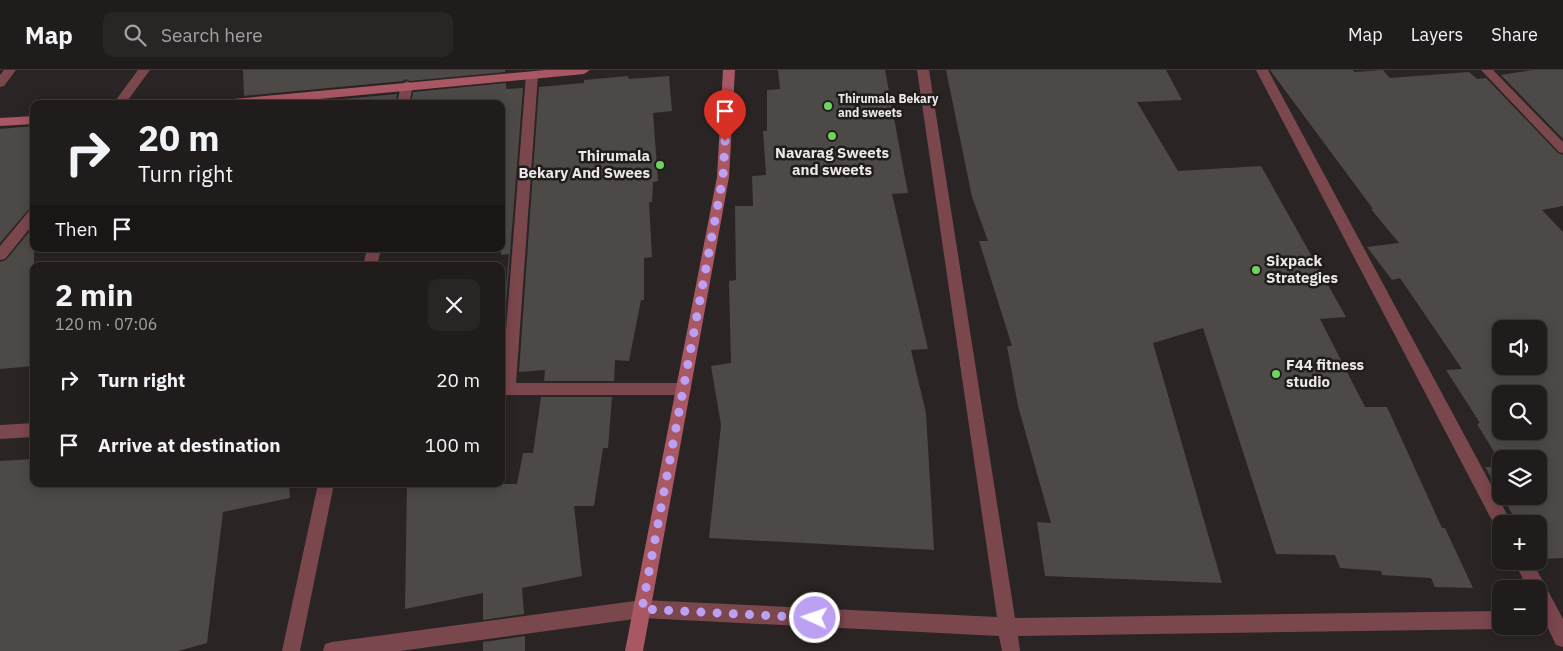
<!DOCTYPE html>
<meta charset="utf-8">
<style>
:root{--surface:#201c1b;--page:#282524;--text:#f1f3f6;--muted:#a2a1a3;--line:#3d3a3a}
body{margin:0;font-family:"IBM Plex Sans",sans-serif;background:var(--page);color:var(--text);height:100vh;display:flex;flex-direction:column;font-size:19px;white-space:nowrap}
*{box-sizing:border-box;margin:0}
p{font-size:16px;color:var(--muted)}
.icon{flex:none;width:28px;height:28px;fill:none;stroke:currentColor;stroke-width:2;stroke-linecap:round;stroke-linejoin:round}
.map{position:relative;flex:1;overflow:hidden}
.side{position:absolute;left:30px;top:192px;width:475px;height:225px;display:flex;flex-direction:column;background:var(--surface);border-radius:10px;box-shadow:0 2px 12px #0003,0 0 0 1px var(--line)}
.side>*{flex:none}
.top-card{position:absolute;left:30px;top:30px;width:475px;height:152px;border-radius:10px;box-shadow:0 2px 12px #0003,0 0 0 1px var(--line);background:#201c1b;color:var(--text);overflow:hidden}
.fabs{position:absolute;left:1492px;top:250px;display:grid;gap:10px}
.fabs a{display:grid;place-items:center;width:55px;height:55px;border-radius:10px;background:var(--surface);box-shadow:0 2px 12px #0003,0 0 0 1px var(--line);font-size:25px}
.pin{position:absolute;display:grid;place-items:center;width:42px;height:42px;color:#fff;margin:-51px -21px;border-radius:50% 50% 50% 0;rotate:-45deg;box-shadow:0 0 5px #0007}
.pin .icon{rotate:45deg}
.me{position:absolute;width:55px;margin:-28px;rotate:273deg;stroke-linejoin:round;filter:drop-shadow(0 0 4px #0008)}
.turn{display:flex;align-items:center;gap:18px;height:105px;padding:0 25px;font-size:22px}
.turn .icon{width:65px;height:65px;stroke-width:2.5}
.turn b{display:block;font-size:35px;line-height:42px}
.then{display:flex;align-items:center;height:48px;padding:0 25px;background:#0003;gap:10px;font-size:19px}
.round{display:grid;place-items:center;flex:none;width:52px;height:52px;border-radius:10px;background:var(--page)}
.head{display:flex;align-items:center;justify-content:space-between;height:85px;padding:0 25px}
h1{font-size:30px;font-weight:700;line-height:38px}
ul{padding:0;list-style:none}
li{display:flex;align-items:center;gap:15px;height:65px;padding:0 25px}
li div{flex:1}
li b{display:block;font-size:19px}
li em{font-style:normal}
header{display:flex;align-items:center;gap:30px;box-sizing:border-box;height:70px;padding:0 25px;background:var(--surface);border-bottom:1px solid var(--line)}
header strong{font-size:24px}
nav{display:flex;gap:28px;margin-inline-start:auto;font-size:18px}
.search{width:350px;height:45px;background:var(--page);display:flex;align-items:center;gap:12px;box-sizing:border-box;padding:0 18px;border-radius:10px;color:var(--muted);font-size:19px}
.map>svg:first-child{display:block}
.building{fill:#4d4946;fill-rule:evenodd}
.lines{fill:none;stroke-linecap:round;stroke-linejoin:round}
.street{fill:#7a474d;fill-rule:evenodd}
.secondary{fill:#a85763;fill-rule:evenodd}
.route{stroke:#bca0f2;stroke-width:9;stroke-dasharray:0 16.2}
.poi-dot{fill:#6ed361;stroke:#201c1b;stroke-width:2}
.labels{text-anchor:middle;stroke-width:5;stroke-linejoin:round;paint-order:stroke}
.far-poi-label{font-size:12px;font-weight:bold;fill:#ebe8e7;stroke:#201c1b;text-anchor:start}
.poi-label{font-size:15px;font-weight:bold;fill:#ebe8e7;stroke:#201c1b;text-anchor:start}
</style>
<header>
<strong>Map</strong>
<div class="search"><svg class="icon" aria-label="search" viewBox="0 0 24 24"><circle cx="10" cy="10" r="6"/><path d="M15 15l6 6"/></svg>Search here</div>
<nav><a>Map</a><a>Layers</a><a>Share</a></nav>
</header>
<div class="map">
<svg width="1563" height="581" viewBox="0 0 1563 581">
<rect width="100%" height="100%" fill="#2a2524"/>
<path class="building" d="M 243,0 L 505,0 L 505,2 L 410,11 L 406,9 L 403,11 L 244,26 Z
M 778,0 L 885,0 L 908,123 L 892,124 L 928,279 L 911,280 L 926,343 L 934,480 L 709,468 L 721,355 L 711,296 L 731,293 L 729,211 L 736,210 L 735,136 L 753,136 L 752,106 L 766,105 L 763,61 L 767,61 L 767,20 L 780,19 Z
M 946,0 L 1166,0 L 1182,30 L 1137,32 L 1178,101 L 1261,96 L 1346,247 L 1320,249 L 1365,337 L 1387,337 L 1442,458 L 1445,458 L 1473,518 L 1435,517 L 1431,508 L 1382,505 L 1381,501 L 1340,498 L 1335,485 L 1276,484 L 1203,258 L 1153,273 L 1222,513 L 1045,506 L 1037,452 L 1051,453 L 1018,336 L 1007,276 L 1012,276 L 979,171 L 988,171 L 972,127 Z
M 1270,0 L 1352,0 L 1355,2 L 1383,0 L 1390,8 L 1469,2 L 1477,9 L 1486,8 L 1558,83 L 1563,85 L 1563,136 L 1542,140 L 1563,162 L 1563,488 L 1539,489 L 1539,454 L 1518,454 L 1502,426 L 1539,426 L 1539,389 L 1501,389 L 1501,393 L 1477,354 L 1480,353 L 1446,300 L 1462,299 L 1400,208 L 1392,210 L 1367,177 L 1399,173 L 1371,139 L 1373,139 ZM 1501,259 L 1539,259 L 1539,296 L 1501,296 ZM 1501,324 L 1539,324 L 1539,361 L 1501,361 Z
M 1533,0 L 1563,0 L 1563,69 L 1501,5 Z
M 628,6 L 629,9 L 669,6 L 672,41 L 653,43 L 658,111 L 653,112 L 652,132 L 649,132 L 652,187 L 644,188 L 644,230 L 641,230 L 629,291 L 615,290 L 614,311 L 544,311 L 545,300 L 519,302 L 539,17 L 584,13 L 584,10 Z
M 506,13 L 506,19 L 523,18 L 501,298 L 501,271 L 509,184 L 501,185 L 501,34 L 411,34 L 413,22 Z
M 397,24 L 395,34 L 289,34 Z
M 34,56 L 34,137 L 28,140 L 0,173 L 0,59 Z
M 34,156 L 34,296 L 0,299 L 0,192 L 6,190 Z
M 541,327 L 612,327 L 608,378 L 603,378 L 594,436 L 574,436 L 582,506 L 522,518 L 524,544 L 483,550 L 483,523 L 405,539 L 407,414 L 517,414 L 523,383 L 533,383 Z
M 34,389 L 34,414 L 289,414 L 290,428 L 223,442 L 207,573 L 178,581 L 0,581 L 0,391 Z
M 1485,397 L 1501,397 L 1501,425 Z
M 525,566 L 525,581 L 483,581 L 483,572 Z"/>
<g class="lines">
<path class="street" d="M 4,0 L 16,0 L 4,16 L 0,17 L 0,5 Z
M 138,0 L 150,0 L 125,34 L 113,34 Z
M 917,0 L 929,0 L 1015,548 L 1501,541 L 1501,556 L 1507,556 L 1501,559 L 1018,566 L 1020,581 L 1002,581 L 999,566 L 642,548 L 400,581 L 323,581 L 325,574 L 332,572 L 642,530 L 997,547 Z
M 1256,0 L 1268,0 L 1509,448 L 1511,454 L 1501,454 L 1501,461 L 1497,460 Z
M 1481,0 L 1493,0 L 1563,72 L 1563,83 L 1559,82 Z
M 532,1 L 538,5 L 516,313 L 683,313 L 688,314 L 691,319 L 688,324 L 683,325 L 501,325 L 526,5 Z
M 407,11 L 413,15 L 409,34 L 397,34 L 401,15 Z
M 34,139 L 34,153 L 5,189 L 0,190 L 0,176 L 29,141 Z
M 367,179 L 381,179 L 377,196 L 363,196 Z
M 34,353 L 34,367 L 0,369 L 0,355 Z
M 318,414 L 334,414 L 300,581 L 282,581 Z
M 1514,491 L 1532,491 L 1563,549 L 1563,577 L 1556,575 L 1539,539 L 1539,519 L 1528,519 Z"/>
<path class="secondary" d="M 546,0 L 590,0 L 584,4 L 266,34 L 217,34 L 223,30 Z
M 723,0 L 735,0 L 729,107 L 643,581 L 625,581 L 717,107 Z
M 34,46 L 34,54 L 0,56 L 0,48 Z"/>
</g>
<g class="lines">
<path class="route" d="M 725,71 L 723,107 L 642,539 L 815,548"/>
</g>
<g class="poi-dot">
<circle cx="828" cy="36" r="5"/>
<circle cx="832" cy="66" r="5"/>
<circle cx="660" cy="95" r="5"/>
<circle cx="1256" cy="200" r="5"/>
<circle cx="1276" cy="304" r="5"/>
</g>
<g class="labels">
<g class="far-poi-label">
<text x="838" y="33">Thirumala Bekary<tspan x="838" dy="14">and sweets</tspan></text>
</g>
<g class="poi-label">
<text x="832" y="88" text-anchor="middle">Navarag Sweets<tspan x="832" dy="17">and sweets</tspan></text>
<text x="650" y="91" text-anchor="end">Thirumala<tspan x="650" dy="17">Bekary And Swees</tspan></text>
<text x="1266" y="196">Sixpack<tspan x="1266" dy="17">Strategies</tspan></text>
<text x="1286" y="300">F44 fitness<tspan x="1286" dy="17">studio</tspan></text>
</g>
</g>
</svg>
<div class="fabs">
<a><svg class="icon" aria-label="sound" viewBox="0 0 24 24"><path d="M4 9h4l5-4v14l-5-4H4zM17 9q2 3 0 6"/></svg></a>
<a><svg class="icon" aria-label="search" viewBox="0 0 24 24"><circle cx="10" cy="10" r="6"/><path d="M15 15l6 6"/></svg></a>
<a><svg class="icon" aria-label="layers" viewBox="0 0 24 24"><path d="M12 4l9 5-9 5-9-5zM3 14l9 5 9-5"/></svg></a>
<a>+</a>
<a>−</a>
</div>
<div class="pin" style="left:725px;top:71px;background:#d93025"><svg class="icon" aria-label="arrive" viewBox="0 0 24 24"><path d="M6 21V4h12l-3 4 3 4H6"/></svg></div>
<svg class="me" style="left:815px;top:548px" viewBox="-20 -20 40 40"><circle r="17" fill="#bca0f2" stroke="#fff" stroke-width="3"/><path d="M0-11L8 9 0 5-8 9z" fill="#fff"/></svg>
<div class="top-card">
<div class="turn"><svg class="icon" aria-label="right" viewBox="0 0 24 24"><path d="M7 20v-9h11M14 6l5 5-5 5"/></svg><div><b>20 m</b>Turn right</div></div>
<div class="then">Then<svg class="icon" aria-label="arrive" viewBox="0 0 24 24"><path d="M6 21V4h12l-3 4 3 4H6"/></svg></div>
</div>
<section class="side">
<div class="head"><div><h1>2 min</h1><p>120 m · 07:06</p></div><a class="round"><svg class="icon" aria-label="close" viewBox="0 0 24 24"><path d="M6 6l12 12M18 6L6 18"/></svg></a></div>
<ul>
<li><svg class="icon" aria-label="right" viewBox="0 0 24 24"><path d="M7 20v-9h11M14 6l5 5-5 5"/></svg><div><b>Turn right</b></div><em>20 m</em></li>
<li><svg class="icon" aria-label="arrive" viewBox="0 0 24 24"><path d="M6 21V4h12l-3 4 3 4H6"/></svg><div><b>Arrive at destination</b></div><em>100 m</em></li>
</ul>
</section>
</div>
